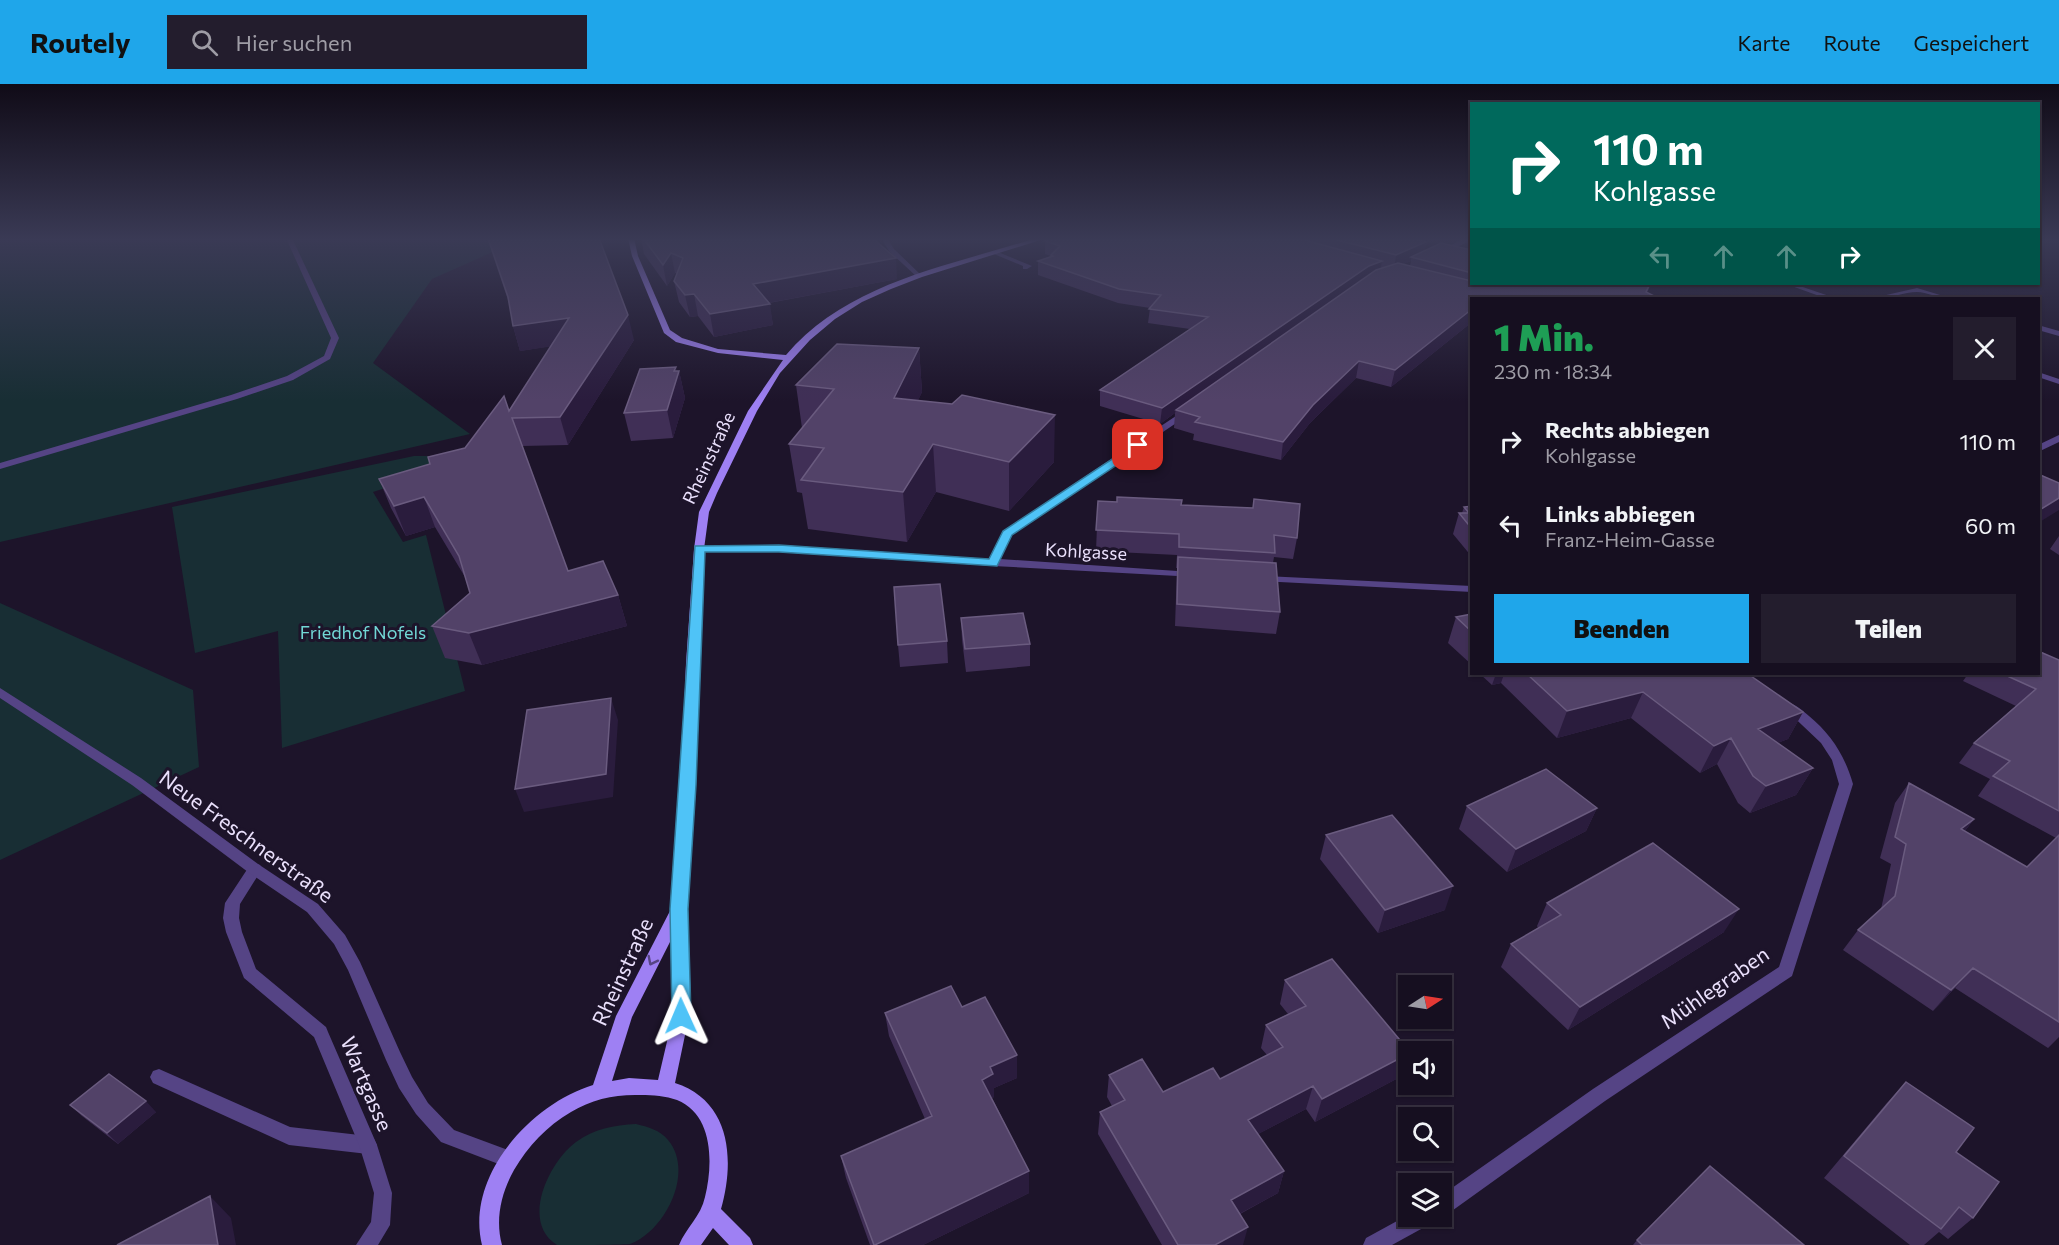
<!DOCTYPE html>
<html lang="de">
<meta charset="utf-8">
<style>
:root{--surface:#160f20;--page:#231d2d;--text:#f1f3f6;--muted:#9e9ca5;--line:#352f3e;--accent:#1fa6ea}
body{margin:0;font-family:Commissioner,sans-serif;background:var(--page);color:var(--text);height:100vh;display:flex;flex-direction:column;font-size:22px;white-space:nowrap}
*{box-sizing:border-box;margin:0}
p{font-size:20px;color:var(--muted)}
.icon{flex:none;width:33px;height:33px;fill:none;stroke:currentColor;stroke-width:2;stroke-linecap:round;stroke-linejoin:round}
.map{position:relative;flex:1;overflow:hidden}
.side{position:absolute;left:1470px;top:213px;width:570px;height:378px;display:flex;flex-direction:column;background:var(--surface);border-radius:0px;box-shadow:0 2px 4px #0004,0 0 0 2px var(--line)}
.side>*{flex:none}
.hud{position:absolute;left:1470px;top:18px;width:570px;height:183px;border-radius:0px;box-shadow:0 2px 4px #0004,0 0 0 2px var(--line);background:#00695c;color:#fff;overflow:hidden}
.needle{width:39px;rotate:78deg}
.controls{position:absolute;left:1398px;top:891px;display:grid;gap:12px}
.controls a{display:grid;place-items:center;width:54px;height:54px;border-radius:0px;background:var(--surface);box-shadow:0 2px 4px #0004,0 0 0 2px var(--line);font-size:30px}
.pin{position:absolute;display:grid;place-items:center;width:51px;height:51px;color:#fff;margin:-26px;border-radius:12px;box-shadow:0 3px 9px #0006}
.me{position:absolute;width:66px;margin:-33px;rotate:359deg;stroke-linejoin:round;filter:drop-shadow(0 0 4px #0008)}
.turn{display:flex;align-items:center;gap:21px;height:126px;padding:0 24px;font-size:27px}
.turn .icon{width:78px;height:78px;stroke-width:2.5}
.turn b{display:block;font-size:42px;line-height:51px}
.lanes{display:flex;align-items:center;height:57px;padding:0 24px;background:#0003;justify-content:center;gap:30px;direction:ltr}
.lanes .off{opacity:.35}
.round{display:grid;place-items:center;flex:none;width:63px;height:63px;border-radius:0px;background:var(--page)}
.summary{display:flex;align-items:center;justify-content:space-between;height:102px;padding:0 24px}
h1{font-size:36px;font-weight:800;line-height:45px;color:#1e9e55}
.action{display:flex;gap:12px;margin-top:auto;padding:12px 24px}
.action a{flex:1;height:69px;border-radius:0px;background:var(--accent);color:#111;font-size:24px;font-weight:800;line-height:69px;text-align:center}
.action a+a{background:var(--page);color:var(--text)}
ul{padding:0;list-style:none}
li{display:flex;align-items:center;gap:18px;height:84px;padding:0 24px}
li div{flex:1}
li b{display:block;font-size:22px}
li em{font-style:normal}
header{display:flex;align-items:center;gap:36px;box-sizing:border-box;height:84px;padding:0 30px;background:var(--accent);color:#111}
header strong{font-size:28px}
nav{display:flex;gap:33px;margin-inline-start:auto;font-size:21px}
.search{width:420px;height:54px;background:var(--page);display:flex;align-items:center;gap:15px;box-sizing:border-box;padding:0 21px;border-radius:0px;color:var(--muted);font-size:22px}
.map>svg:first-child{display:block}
.green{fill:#182e34}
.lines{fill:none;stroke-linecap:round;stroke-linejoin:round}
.service{fill:#554485;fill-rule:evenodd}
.minor{fill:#554485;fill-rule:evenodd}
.tertiary{fill:#554485;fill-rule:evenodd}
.secondary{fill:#9e80f3;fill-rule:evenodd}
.wall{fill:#402f56;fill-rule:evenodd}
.shaded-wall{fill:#2a1c3d}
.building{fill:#524268;stroke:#6a5b7f;stroke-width:1.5}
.oneway{stroke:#574584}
.route{fill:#4fc3f7;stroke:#337fa1;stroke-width:1.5}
.labels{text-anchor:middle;stroke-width:6;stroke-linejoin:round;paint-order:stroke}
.street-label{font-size:18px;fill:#eae0fc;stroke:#1d142a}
.park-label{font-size:18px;fill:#71d7d5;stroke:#1d142a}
.near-street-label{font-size:21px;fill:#eae0fc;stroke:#1d142a}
</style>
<header>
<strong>Routely</strong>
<div class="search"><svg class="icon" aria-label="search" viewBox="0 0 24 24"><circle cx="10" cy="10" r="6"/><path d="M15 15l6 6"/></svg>Hier suchen</div>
<nav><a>Karte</a><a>Route</a><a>Gespeichert</a></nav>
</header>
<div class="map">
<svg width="2059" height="1161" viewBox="0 0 2059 1161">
<rect width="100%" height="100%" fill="#1d142a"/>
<path class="green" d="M 0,154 L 489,154 L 506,162 L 432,195 L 373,279 L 470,350 L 0,458 Z
M 414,372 L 483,372 L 373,408 L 403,458 L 426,451 L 465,607 L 282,664 L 278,547 L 195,569 L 172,423 Z
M 0,519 L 193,606 L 199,683 L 0,776 Z
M 636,1040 C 648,1043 660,1046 668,1056 C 695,1088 665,1147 630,1160 C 617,1161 573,1161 557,1161 C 520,1138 549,1078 576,1058 C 594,1045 614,1041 636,1040 Z"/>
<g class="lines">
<path class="service" d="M 994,168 L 998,168 L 1032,182 L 1027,185 L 1023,185 L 1023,182 L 994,170 Z
M 1786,200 L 1794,200 L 1835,214 L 1825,214 Z
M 159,985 L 290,1043 L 368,1052 L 374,1055 L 377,1061 L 374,1067 L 368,1070 L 289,1061 L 153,999 L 150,993 L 153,987 Z"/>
<path class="minor" d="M 881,154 L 887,154 L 894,165 L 921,191 L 921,193 L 917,193 L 889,167 Z
M 1464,154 L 1472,156 L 1442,170 L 1437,169 Z
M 1917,204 L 1950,214 C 1938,215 1928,208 1917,208 C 1902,208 1888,216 1873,214 Z
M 2038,241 L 2059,247 L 2059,252 L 2038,246 Z
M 2038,288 L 2059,295 L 2059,300 L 2038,293 Z
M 1188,324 L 1192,327 L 1191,329 L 1011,451 L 1000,475 L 1192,488 L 1197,491 L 1196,493 L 993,482 L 779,467 L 699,468 L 694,465 L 699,462 L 779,461 L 990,475 L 1003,447 Z
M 2059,351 L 2059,358 L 2038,368 L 2038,361 Z
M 1263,492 L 1472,502 L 1472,508 L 1259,497 L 1258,495 L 1259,493 Z
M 1789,619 C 1797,621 1803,627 1809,632 C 1831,650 1845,672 1853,700 L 1792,892 L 1605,1017 L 1449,1129 L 1442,1131 L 1442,1111 L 1593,1005 L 1779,883 L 1839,700 L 1832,676 L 1821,659 L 1783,623 Z
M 255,779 L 260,781 L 262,785 L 240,820 L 239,834 L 242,848 L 256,885 L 326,943 L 328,948 L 377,1061 L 392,1109 L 390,1141 L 378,1161 L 356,1161 L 371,1138 L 374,1109 L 359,1061 L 314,953 L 244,894 L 226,848 L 223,834 L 225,819 L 250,781 Z
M 1408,1131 L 1408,1132 L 1434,1132 L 1432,1139 L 1392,1161 L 1363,1161 L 1366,1154 Z"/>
<path class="tertiary" d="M 286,154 L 292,154 L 339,254 L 330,275 L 293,296 L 237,315 L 0,385 L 0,379 L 231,311 L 287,292 L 324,272 L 331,254 Z
M 0,604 L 141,694 L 258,780 L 318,820 L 345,851 L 360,878 L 400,968 L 412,993 L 428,1019 L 454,1046 L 516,1069 L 518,1075 L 516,1081 L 509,1084 L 441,1058 L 416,1030 L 399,1004 L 386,976 L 348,886 L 334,860 L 307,828 L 248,788 L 132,701 L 0,614 Z"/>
<path class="secondary" d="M 628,154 L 634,154 L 638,172 L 670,246 L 682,254 L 718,265 L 786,271 C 848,198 949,182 1036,154 L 1047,154 L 922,193 L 891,205 L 862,218 L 835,235 L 810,256 L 780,289 L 757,327 L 717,409 L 709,428 L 704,465 L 698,579 L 695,701 L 687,825 L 689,932 L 675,999 C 731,1017 735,1076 721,1125 L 750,1154 L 753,1161 L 729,1161 L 713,1144 L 701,1161 L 679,1161 C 686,1144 701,1132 705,1113 C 713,1081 714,1031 677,1016 C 666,1012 653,1011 641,1011 C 616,1010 592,1015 571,1028 C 547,1042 528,1062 514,1086 C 501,1109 495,1136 502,1161 L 482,1161 C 465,1092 531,1020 593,1001 L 616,932 L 671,825 L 681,701 L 686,579 L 694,465 L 699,428 L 748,327 L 783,276 L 718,269 L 676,258 L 664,249 L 632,172 ZM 672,854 L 673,932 L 658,996 L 629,994 L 612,997 L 632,933 Z"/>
</g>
<path class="wall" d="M 487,154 L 634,256 L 568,361 L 522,362 L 568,487 L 618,511 L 627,542 L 482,581 L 445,574 L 432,542 L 470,509 L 465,493 L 435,443 L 406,452 L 391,424 L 379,395 L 430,380 L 465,364 L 509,327 L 551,262 L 520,267 L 513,242 L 509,219 Z
M 641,154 L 872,154 L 897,195 L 769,219 L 773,241 L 714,253 L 698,232 L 690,233 L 679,218 L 674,197 L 677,190 L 675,189 L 667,202 L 644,170 Z
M 1052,154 L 1436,154 L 1426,161 L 1424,167 L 1472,166 L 1472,200 L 1651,200 L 1647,209 L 1472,214 L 1472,238 L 1391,303 L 1356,294 L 1310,339 L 1281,376 L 1193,356 L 1194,350 L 1174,344 L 1175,329 L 1160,340 L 1100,322 L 1100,306 L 1190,245 L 1148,239 L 1150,224 L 1118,219 L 1038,191 L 1038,177 L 1051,172 L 1045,170 L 1045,157 ZM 1411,177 L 1410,182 L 1403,180 Z
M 919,264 L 922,308 L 918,316 L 1054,378 L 1009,427 L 936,408 L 907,458 L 808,445 L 802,409 L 797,408 L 789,360 L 802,344 L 796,301 Z
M 677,287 L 679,287 L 685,314 L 673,354 L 631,357 L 624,329 Z
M 1098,417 L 1182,421 L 1297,454 L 1293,475 L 1274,473 L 1273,479 L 1280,528 L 1276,550 L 1175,542 L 1177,484 L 1176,484 L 1177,471 L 1096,467 Z
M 1472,422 L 1472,473 L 1453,450 L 1459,429 L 1462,429 L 1464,423 Z
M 2059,452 L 2059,471 L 2050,465 Z
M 1472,530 L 1472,581 L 1448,559 L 1456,533 Z
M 961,534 L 1030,560 L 1030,582 L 966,588 L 962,556 Z
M 947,557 L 948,579 L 900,583 L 898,561 Z
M 2059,576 L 2059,953 L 2048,964 L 1955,904 L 1933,927 L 1843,866 L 1858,846 L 1881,825 L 1891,780 L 1880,774 L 1895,719 L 1909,699 L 1974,735 L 1965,747 L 2027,783 L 2056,754 L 1978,712 L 1990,695 L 1959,679 L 1974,659 L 2016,622 L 1963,597 L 1968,590 L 2038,590 Z
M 1480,590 L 1748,590 L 1803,628 L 1788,655 L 1777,659 L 1813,684 L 1796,711 L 1750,729 L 1738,719 L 1717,680 L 1700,689 L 1631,634 L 1557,654 L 1501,599 L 1492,601 Z
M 1467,722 L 1597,724 L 1586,747 L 1507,788 L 1459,745 Z
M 1326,751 L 1445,826 L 1378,849 L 1320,775 Z
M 1547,819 L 1724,848 L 1568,946 L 1501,883 L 1511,860 L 1538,844 L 1537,842 Z
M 1285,896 L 1408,968 L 1408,976 L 1402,992 L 1315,1038 L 1306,1025 L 1258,1050 L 1284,1087 L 1278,1109 L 1240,1130 L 1243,1161 L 1162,1161 L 1098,1050 L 1100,1028 L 1112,1022 L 1107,1013 L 1109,991 L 1163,1008 L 1220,995 L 1267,971 L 1261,964 L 1266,941 L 1288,930 L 1280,920 Z
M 962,923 L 1017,994 L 994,1004 L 994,1013 L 992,1014 L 1029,1087 L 1029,1109 L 923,1161 L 870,1161 L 846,1094 L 841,1072 L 925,1035 L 889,952 L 885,929 Z
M 1906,998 L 1956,1068 L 1973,1134 L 1948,1155 L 1939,1148 L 1924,1161 L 1910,1161 L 1824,1094 L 1886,1020 Z
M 70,1021 L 156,1028 L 118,1060 L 82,1032 Z
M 1637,1156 L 1804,1161 L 1633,1161 Z"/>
<path class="shaded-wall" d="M 1418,154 L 1436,154 L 1426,161 L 1423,171 L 1411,173 L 1411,177 L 1394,185 L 1396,171 Z
M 671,169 L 675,189 L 667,202 L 663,181 Z
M 896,174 L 897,195 L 756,221 L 753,200 Z
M 1382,177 L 1380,190 L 1176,326 L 1175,329 L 1160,340 L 1162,324 L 1369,182 Z
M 694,210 L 698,232 L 690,233 L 685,211 Z
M 770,220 L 773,241 L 714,253 L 710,230 Z
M 1472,225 L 1472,238 L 1391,303 L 1395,286 Z
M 628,231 L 634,256 L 568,361 L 560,333 Z
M 569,234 L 575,259 L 520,267 L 513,242 Z
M 919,264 L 922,308 L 898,360 L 894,314 Z
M 1359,277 L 1356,294 L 1310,339 L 1281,376 L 1283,358 L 1313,321 Z
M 676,283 L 678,292 L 679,287 L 685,314 L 673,354 L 667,326 L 674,287 Z
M 1055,331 L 1054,378 L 1009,427 L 1009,378 Z
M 933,360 L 936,408 L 907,458 L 903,408 Z
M 424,413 L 435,443 L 406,452 L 394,422 Z
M 2059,414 L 2059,426 L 2038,439 L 2038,427 Z
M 618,511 L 627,542 L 482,581 L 469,549 Z
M 1496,590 L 1504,590 L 1501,599 L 1492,601 Z
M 1643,608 L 1631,634 L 1557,654 L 1567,627 Z
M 611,614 L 618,636 L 613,713 L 524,728 L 515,705 Z
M 1803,628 L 1788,655 L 1744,671 L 1758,645 Z
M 1731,654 L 1717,680 L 1700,689 L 1714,662 Z
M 1813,684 L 1796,711 L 1750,729 L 1766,702 Z
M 1597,724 L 1586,747 L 1507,788 L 1516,765 Z
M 1974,735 L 1958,756 L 1961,745 Z
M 1453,802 L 1445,826 L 1378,849 L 1385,826 Z
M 1739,825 L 1724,848 L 1568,946 L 1580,923 Z
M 1973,884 L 1955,904 L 1933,927 L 1951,906 Z
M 1408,970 L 1408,976 L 1402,992 L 1315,1038 L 1322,1015 Z
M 1017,971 L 1017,994 L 994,1004 L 994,1013 L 983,1018 L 982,996 L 990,983 Z
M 1313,1002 L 1306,1025 L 1243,1058 L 1248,1036 Z
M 146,1017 L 156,1028 L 118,1060 L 107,1049 Z
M 1029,1087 L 1029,1109 L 923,1161 L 875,1161 Z
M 1284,1087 L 1278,1109 L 1226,1137 L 1231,1116 Z
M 210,1112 L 231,1134 L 236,1161 L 218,1161 Z
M 1248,1143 L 1243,1161 L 1215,1161 Z"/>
<path class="building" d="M 488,154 L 599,154 L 628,231 L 560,333 L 512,334 L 568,487 L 603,477 L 618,511 L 469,549 L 432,542 L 470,509 L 459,472 L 424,413 L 394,422 L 379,395 L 430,380 L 428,373 L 465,364 L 504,312 L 509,327 L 569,234 L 513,242 L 508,213 Z
M 643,154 L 872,154 L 896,174 L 753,200 L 770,220 L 710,230 L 694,210 L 685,211 L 674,197 L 683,174 L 671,169 L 663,181 Z
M 1052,154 L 1297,154 L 1382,177 L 1369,182 L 1162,324 L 1100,306 L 1208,233 L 1149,225 L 1161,211 L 1119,205 L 1038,177 L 1053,172 L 1051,171 L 1060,162 L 1045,157 Z
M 1329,154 L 1418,154 L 1416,155 L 1426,158 L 1396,171 Z
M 1441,159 L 1472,166 L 1472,189 L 1411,173 Z
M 1398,179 L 1472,197 L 1472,200 L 1482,200 L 1486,201 L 1498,200 L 1650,200 L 1646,208 L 1658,214 L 1472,214 L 1472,225 L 1395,286 L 1359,277 L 1313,321 L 1283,358 L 1195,338 L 1200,333 L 1176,326 L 1376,186 Z
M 837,260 L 919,264 L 894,314 L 952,320 L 962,311 L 1055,331 L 1009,378 L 933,360 L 903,408 L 801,396 L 824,364 L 789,360 L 834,305 L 796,301 Z
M 676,283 L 674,287 L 679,287 L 667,326 L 624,329 L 640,285 Z
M 2038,390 L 2059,399 L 2059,414 L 2038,427 Z
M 1117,413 L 1182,416 L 1181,421 L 1253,424 L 1254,415 L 1300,420 L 1297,454 L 1274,451 L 1275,469 L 1179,463 L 1179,450 L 1096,446 L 1098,417 L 1117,418 Z
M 1472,422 L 1472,445 L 1459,429 L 1469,429 L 1464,423 Z
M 1178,473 L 1276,479 L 1280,528 L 1177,520 Z
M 940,500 L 947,557 L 898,561 L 894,503 Z
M 1023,529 L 1030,560 L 965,565 L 961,534 Z
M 1472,530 L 1472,548 L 1456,533 Z
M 2038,567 L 2059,576 L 2059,727 L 1993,692 L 2010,677 L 1974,659 L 2036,605 L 2003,590 L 2038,590 Z
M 1527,590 L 1748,590 L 1803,628 L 1758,645 L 1813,684 L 1766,702 L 1753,692 L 1731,654 L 1714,662 L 1643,608 L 1567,627 Z
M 611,614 L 606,690 L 515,705 L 527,626 Z
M 1546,685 L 1597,724 L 1516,765 L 1467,722 Z
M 1909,699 L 1974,735 L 1961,745 L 2027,783 L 2059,751 L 2059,938 L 1973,884 L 1951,906 L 1858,846 L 1895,812 L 1906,760 L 1895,753 Z
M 1392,731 L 1453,802 L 1385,826 L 1326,751 Z
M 1653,759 L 1739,825 L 1580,923 L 1511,860 L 1561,831 L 1547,819 Z
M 1332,875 L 1410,968 L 1408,968 L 1408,970 L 1322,1015 L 1313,1002 L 1248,1036 L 1284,1087 L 1231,1116 L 1248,1143 L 1215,1161 L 1178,1161 L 1100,1028 L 1125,1016 L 1109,991 L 1142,975 L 1163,1008 L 1213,984 L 1220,995 L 1283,963 L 1266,941 L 1306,922 L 1285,896 Z
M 951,902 L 962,923 L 985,913 L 1017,971 L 990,983 L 993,990 L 982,996 L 1029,1087 L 875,1161 L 874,1161 L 841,1072 L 932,1032 L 885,929 Z
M 109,990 L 146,1017 L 107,1049 L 70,1021 Z
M 1906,998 L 1974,1044 L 1956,1068 L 1999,1098 L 1973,1134 L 1959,1123 L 1941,1145 L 1844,1072 Z
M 1710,1082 L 1804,1161 L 1642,1161 L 1637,1156 Z
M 210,1112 L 218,1161 L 117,1161 Z"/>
<defs><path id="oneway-chevron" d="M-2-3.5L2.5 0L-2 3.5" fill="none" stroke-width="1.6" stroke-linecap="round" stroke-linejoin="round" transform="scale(1.5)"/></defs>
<use class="oneway" href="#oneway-chevron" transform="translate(652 877) rotate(117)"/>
<linearGradient id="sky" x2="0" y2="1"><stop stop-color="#100b17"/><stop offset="0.49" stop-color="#3a3a55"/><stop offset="1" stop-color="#3a3a55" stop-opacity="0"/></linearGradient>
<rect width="2059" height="317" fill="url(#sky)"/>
<path class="route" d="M 1138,358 L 1142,359 L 1142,364 L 1012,451 L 997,482 L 779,468 L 705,468 L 696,701 L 688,825 L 691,932 L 688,938 L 681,941 L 675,938 L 672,932 L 670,825 L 695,462 L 779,461 L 989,475 L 1003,447 Z"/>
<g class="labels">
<g class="street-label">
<text transform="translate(709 374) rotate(-65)" y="6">Rheinstraße</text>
<text transform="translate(1086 468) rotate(3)" y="6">Kohlgasse</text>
</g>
<g class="park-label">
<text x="363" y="555">Friedhof Nofels</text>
</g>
<g class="near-street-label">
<text transform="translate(246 753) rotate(36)" y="7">Neue Freschnerstraße</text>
<text transform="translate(623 888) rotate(-65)" y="7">Rheinstraße</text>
<text transform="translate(1715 904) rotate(-35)" y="7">Mühlegraben</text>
<text transform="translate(366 1000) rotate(67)" y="7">Wartgasse</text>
</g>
</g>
</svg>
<div class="controls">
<a><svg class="needle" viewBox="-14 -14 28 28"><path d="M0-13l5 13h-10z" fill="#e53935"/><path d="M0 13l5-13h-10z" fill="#9e9ca5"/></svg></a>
<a><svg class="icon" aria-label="sound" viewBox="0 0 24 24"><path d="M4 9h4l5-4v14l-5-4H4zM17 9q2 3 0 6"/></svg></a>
<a><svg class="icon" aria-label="search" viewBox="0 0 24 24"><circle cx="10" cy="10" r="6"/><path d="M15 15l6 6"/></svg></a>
<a><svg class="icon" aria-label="layers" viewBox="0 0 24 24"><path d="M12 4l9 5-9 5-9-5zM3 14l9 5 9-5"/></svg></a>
</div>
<div class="pin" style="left:1138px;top:361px;background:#d93025"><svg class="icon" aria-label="arrive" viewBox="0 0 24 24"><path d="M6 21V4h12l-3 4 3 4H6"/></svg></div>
<svg class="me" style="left:681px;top:932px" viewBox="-20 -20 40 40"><path d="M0-17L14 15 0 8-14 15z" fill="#4fc3f7" stroke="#fff" stroke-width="4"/></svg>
<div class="hud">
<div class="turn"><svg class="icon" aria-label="right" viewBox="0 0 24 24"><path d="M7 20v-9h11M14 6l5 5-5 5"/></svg><div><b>110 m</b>Kohlgasse</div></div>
<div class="lanes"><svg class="icon off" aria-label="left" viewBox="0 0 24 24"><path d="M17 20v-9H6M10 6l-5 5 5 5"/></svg><svg class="icon off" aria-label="ahead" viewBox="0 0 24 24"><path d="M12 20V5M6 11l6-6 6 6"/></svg><svg class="icon off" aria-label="ahead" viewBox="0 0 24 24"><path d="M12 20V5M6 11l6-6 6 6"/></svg><svg class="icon" aria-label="right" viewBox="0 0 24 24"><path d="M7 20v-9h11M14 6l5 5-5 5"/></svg></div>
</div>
<section class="side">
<div class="summary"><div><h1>1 Min.</h1><p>230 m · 18:34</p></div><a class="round"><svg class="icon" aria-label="close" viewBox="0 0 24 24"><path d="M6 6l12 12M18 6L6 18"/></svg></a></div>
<ul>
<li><svg class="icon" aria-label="right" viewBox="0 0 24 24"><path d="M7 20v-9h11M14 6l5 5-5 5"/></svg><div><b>Rechts abbiegen</b><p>Kohlgasse</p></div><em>110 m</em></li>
<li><svg class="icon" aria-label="left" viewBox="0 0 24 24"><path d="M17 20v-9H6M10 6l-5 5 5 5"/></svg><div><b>Links abbiegen</b><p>Franz-Heim-Gasse</p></div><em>60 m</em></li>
</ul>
<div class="action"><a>Beenden</a><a>Teilen</a></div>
</section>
</div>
